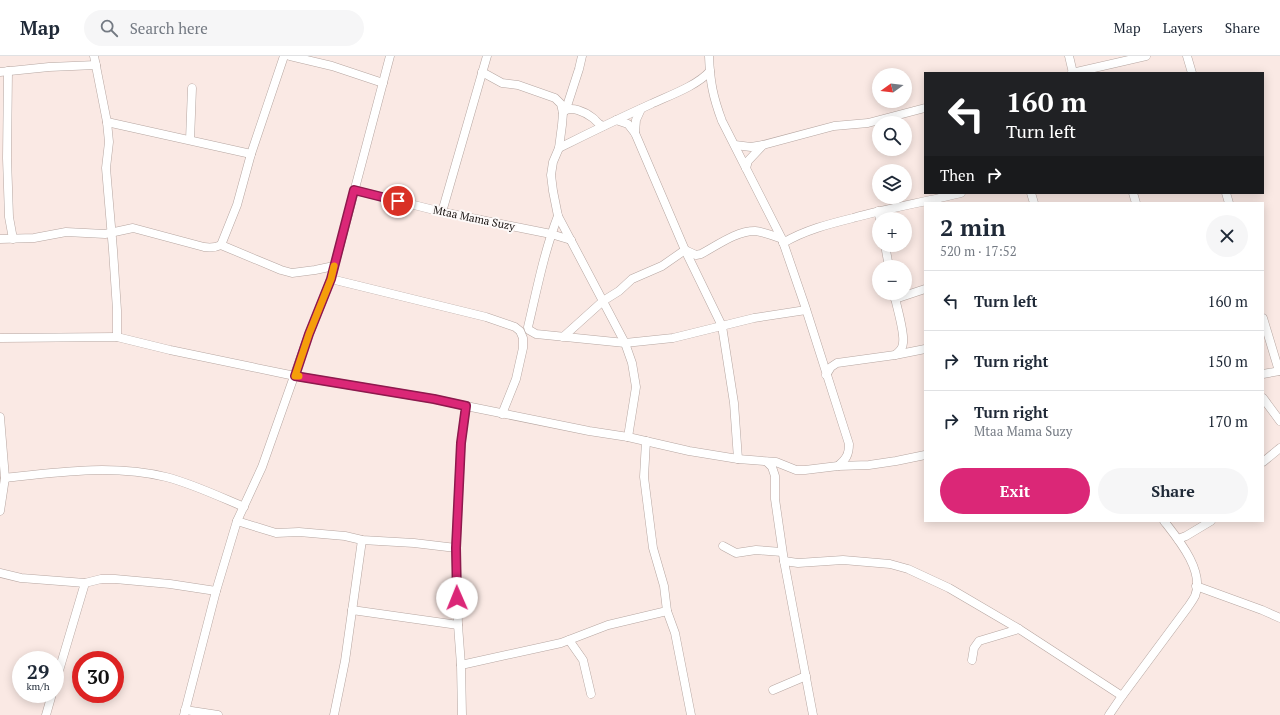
<!DOCTYPE html>
<meta charset="utf-8">
<style>
:root{--surface:#fff;--page:#f6f6f7;--text:#1f2937;--muted:#747a83;--line:#e0e1e3;--accent:#db2777}
body{margin:0;font-family:"PT Serif",serif;background:var(--page);color:var(--text);height:100vh;display:flex;flex-direction:column;font-size:15px;white-space:nowrap}
*{box-sizing:border-box;margin:0}
p{font-size:13px;color:var(--muted)}
.icon{flex:none;width:22px;height:22px;fill:none;stroke:currentColor;stroke-width:2;stroke-linecap:round;stroke-linejoin:round}
.map{position:relative;flex:1;overflow:hidden}
.panel{position:absolute;left:924px;top:146px;width:340px;height:320px;display:flex;flex-direction:column;background:var(--surface);border-radius:0px;box-shadow:0 2px 10px #0003}
.panel>*{flex:none}
.banner{position:absolute;left:924px;top:16px;width:340px;height:122px;border-radius:0px;box-shadow:0 2px 10px #0003;background:#202124;color:#fff;overflow:hidden}
.needle{width:26px;rotate:255deg}
.buttons{position:absolute;left:872px;top:12px;display:grid;gap:8px}
.buttons a{display:grid;place-items:center;width:40px;height:40px;border-radius:50%;background:var(--surface);box-shadow:0 2px 10px #0003;font-size:20px}
.speed{position:absolute;left:12px;top:595px;display:flex;gap:8px;font-size:20px;font-weight:700;text-align:center}
.speed>*{display:grid;place-content:center;width:52px;height:52px;border-radius:50%;background:var(--surface);box-shadow:0 2px 10px #0003;line-height:1}
.speed small{font-size:10px;font-weight:400}
.speed .limit{border:6px solid #d22;background:#fff;color:#111}
.pin{position:absolute;display:grid;place-items:center;width:34px;height:34px;color:#fff;margin:-17px;border:2px solid #fff;border-radius:50%;box-shadow:0 1px 4px #0007}
.me{position:absolute;width:44px;margin:-22px;rotate:359deg;stroke-linejoin:round;filter:drop-shadow(0 0 3px #0008)}
.turn{display:flex;align-items:center;gap:14px;height:84px;padding:0 16px;font-size:18px}
.turn .icon{width:52px;height:52px;stroke-width:2.5}
.turn b{display:block;font-size:28px;line-height:34px}
.then{display:flex;align-items:center;height:38px;padding:0 16px;background:#0003;gap:8px;font-size:15px}
.round{display:grid;place-items:center;flex:none;width:42px;height:42px;border-radius:21px;background:var(--page)}
.overview{display:flex;align-items:center;justify-content:space-between;height:68px;padding:0 16px}
h1{font-size:24px;font-weight:700;line-height:30px}
.action{display:flex;gap:8px;margin-top:auto;padding:8px 16px}
.action a{flex:1;height:46px;border-radius:24px;background:var(--accent);color:#fff;font-size:16px;font-weight:700;line-height:46px;text-align:center}
.action a+a{background:var(--page);color:var(--text)}
ul{padding:0;list-style:none}
li{display:flex;align-items:center;gap:12px;height:60px;padding:0 16px;border-top:1px solid var(--line)}
li div{flex:1}
li b{display:block;font-size:15px}
li em{font-style:normal}
header{display:flex;align-items:center;gap:24px;box-sizing:border-box;height:56px;padding:0 20px;background:var(--surface);border-bottom:1px solid var(--line)}
header strong{font-size:19px}
nav{display:flex;gap:22px;margin-inline-start:auto;font-size:14px}
.search{width:280px;height:36px;background:var(--page);display:flex;align-items:center;gap:10px;box-sizing:border-box;padding:0 14px;border-radius:22px;color:var(--muted);font-size:15px}
.map>svg:first-child{display:block}
.lines{fill:none;stroke-linecap:round;stroke-linejoin:round}
.minor-casing{stroke:#b6a6a1;stroke-width:9}
.minor{stroke:#fff;stroke-width:8}
.route-casing{stroke:#8e194d;stroke-width:10}
.route{stroke:#db2777;stroke-width:7}
.slow{stroke:#f59e0b;stroke-width:7}
.labels{text-anchor:middle;dominant-baseline:central;stroke-width:4;stroke-linejoin:round;paint-order:stroke}
.street-label{font-size:11px;fill:#171210;stroke:#fdf9f8}
</style>
<header>
<strong>Map</strong>
<div class="search"><svg class="icon" aria-label="search" viewBox="0 0 24 24"><circle cx="10" cy="10" r="6"/><path d="M15 15l6 6"/></svg>Search here</div>
<nav><a>Map</a><a>Layers</a><a>Share</a></nav>
</header>
<div class="map">
<svg width="1280" height="659" viewBox="0 0 1280 659">
<rect width="100%" height="100%" fill="#fae9e4"/>
<g class="lines">
<g class="minor-casing">
<g id="minor">
<polyline points="94,0 107,66 109,86 106,112 113,194 117,254 117,281"/>
<polyline points="290,0 332,10 383,27"/>
<path d="M709 0C710 26 713 41 722 65L782 183 805 250 849 388C849 399 846 403 838 410"/>
<polyline points="1069,0 1073,17"/>
<polyline points="1187,0 1192,17"/>
<polyline points="8,15 7,102 9,161 13,183"/>
<polyline points="0,16 49,11 96,9"/>
<polyline points="482,16 502,27 518,29 555,42 561,48 563,57 562,69 559,92 553,106 551,119 553,135 558,160 625,287 632,307 636,331 628,381"/>
<polyline points="1072,17 1146,0"/>
<polyline points="566,53 579,13 582,0"/>
<path d="M563 56C571 49 585 56 593 62 597 65 596 67 603 70"/>
<polyline points="616,64 628,68 635,77 685,194 722,270 734,347 738,403"/>
<polyline points="107,66 251,98"/>
<polyline points="635,77 636,64 641,53"/>
<polyline points="190,84 192,32"/>
<polyline points="735,89 751,91 763,89 834,70 868,67 925,52"/>
<path d="M559 92C589 77 620 62 651 48 668 40 697 30 710 15"/>
<polyline points="746,112 748,105 763,89"/>
<polyline points="354,134 442,156 551,178 571,184"/>
<polyline points="1031,137 1034,147"/>
<polyline points="1133,137 1136,147"/>
<polyline points="1226,137 1229,147"/>
<polyline points="878,155 880,163"/>
<polyline points="442,156 487,0"/>
<path d="M558 160C544 196 537 233 528 271L529 274 536 278 625 287 673 282 754 262 806 254"/>
<path d="M0 183 34 182 66 176 105 178 133 172 204 191C211 192 215 192 221 189L237 149 251 98 284 0"/>
<path d="M783 187C805 174 829 168 853 162 889 152 925 146 961 137"/>
<polyline points="221,189 281,214 292,217 315,214 334,210"/>
<polyline points="885,189 889,211"/>
<polyline points="331,223 486,261 515,271 520,275 523,282 523,292 516,323 502,358"/>
<path d="M894 237C896 249 905 276 903 287 903 292 899 296 895 299"/>
<polyline points="895,243 925,233"/>
<polyline points="1263,262 1279,315"/>
<path d="M563 281 603 245 619 235 632 223 662 210 685 194 696 199 701 198C718 189 736 175 755 175 765 176 774 180 782 183"/>
<polyline points="0,282 117,281 170,294 295,320 434,343 466,350 589,375 628,381 689,395 738,403 776,406 796,414 805,414 838,410 869,409 896,405 925,399"/>
<polyline points="1263,318 1280,315"/>
<polyline points="826,319 831,311 837,307 895,299 925,293"/>
<polyline points="1263,342 1280,365"/>
<polyline points="0,361 5,422 0,455"/>
<polyline points="646,385 644,421 653,492 664,530 667,555 675,577 691,659"/>
<polyline points="767,406 772,411 775,420 775,443 784,505 813,659"/>
<polyline points="1263,406 1280,392"/>
<path d="M5 422C58 416 113 408 166 421 193 428 218 440 244 451"/>
<polyline points="237,465 276,477 299,476 345,480 362,484 414,487 456,492"/>
<polyline points="1178,483 1186,480 1211,465"/>
<polyline points="723,490 736,497 756,494 782,496"/>
<polyline points="784,505 798,507 843,504 890,508 908,513 949,532 1019,573 1122,640"/>
<polyline points="0,517 21,522 85,527"/>
<polyline points="1196,530 1262,554 1280,562"/>
<polyline points="352,554 458,569"/>
<polyline points="569,584 583,604 591,638"/>
<polyline points="972,604 974,592 979,585 1019,573"/>
<polyline points="461,609 561,587 608,569 667,555"/>
<polyline points="55,628 85,527 101,523 115,523 170,528 216,535"/>
<polyline points="773,634 806,620"/>
<polyline points="185,654 218,659"/>
<polyline points="46,659 52,638"/>
<polyline points="184,659 216,535 237,465 262,411 309,278 331,223 390,0"/>
<polyline points="334,659 345,605 362,484"/>
<polyline points="462,659 461,609 458,569 456,492 461,387 466,350"/>
<path d="M1109 659 1122 640 1188 551C1190 548 1193 544 1195 540 1205 515 1178 483 1164 465"/>
</g>
</g>
<use href="#minor" class="minor"/>
</g>
<g class="lines">
<g class="route-casing">
<polyline id="route" points="398,145 354,134 331,223 309,278 295,320 434,343 466,350 461,387 456,492 457,542"/>
</g>
<use href="#route" class="route"/>
<polyline class="slow" points="299,320 295,320 309,278 331,223 334,210"/>
</g>
<g class="labels">
<g class="street-label">
<text transform="translate(474 162) rotate(12)">Mtaa Mama Suzy</text>
</g>
</g>
</svg>
<div class="buttons">
<a><svg class="needle" viewBox="-14 -14 28 28"><path d="M0-13l5 13h-10z" fill="#e53935"/><path d="M0 13l5-13h-10z" fill="#747a83"/></svg></a>
<a><svg class="icon" aria-label="search" viewBox="0 0 24 24"><circle cx="10" cy="10" r="6"/><path d="M15 15l6 6"/></svg></a>
<a><svg class="icon" aria-label="layers" viewBox="0 0 24 24"><path d="M12 4l9 5-9 5-9-5zM3 14l9 5 9-5"/></svg></a>
<a>+</a>
<a>−</a>
</div>
<div class="speed"><div>29<small>km/h</small></div><div class="limit">30</div></div>
<div class="pin" style="left:398px;top:145px;background:#d93025"><svg class="icon" aria-label="arrive" viewBox="0 0 24 24"><path d="M6 21V4h12l-3 4 3 4H6"/></svg></div>
<svg class="me" style="left:457px;top:542px" viewBox="-20 -20 40 40"><circle r="19" fill="#fff"/><path d="M0-13L10 11 0 6-10 11z" fill="#db2777"/></svg>
<div class="banner">
<div class="turn"><svg class="icon" aria-label="left" viewBox="0 0 24 24"><path d="M17 20v-9H6M10 6l-5 5 5 5"/></svg><div><b>160 m</b>Turn left</div></div>
<div class="then">Then<svg class="icon" aria-label="right" viewBox="0 0 24 24"><path d="M7 20v-9h11M14 6l5 5-5 5"/></svg></div>
</div>
<section class="panel">
<div class="overview"><div><h1>2 min</h1><p>520 m · 17:52</p></div><a class="round"><svg class="icon" aria-label="close" viewBox="0 0 24 24"><path d="M6 6l12 12M18 6L6 18"/></svg></a></div>
<ul>
<li><svg class="icon" aria-label="left" viewBox="0 0 24 24"><path d="M17 20v-9H6M10 6l-5 5 5 5"/></svg><div><b>Turn left</b></div><em>160 m</em></li>
<li><svg class="icon" aria-label="right" viewBox="0 0 24 24"><path d="M7 20v-9h11M14 6l5 5-5 5"/></svg><div><b>Turn right</b></div><em>150 m</em></li>
<li><svg class="icon" aria-label="right" viewBox="0 0 24 24"><path d="M7 20v-9h11M14 6l5 5-5 5"/></svg><div><b>Turn right</b><p>Mtaa Mama Suzy</p></div><em>170 m</em></li>
</ul>
<div class="action"><a>Exit</a><a>Share</a></div>
</section>
</div>
